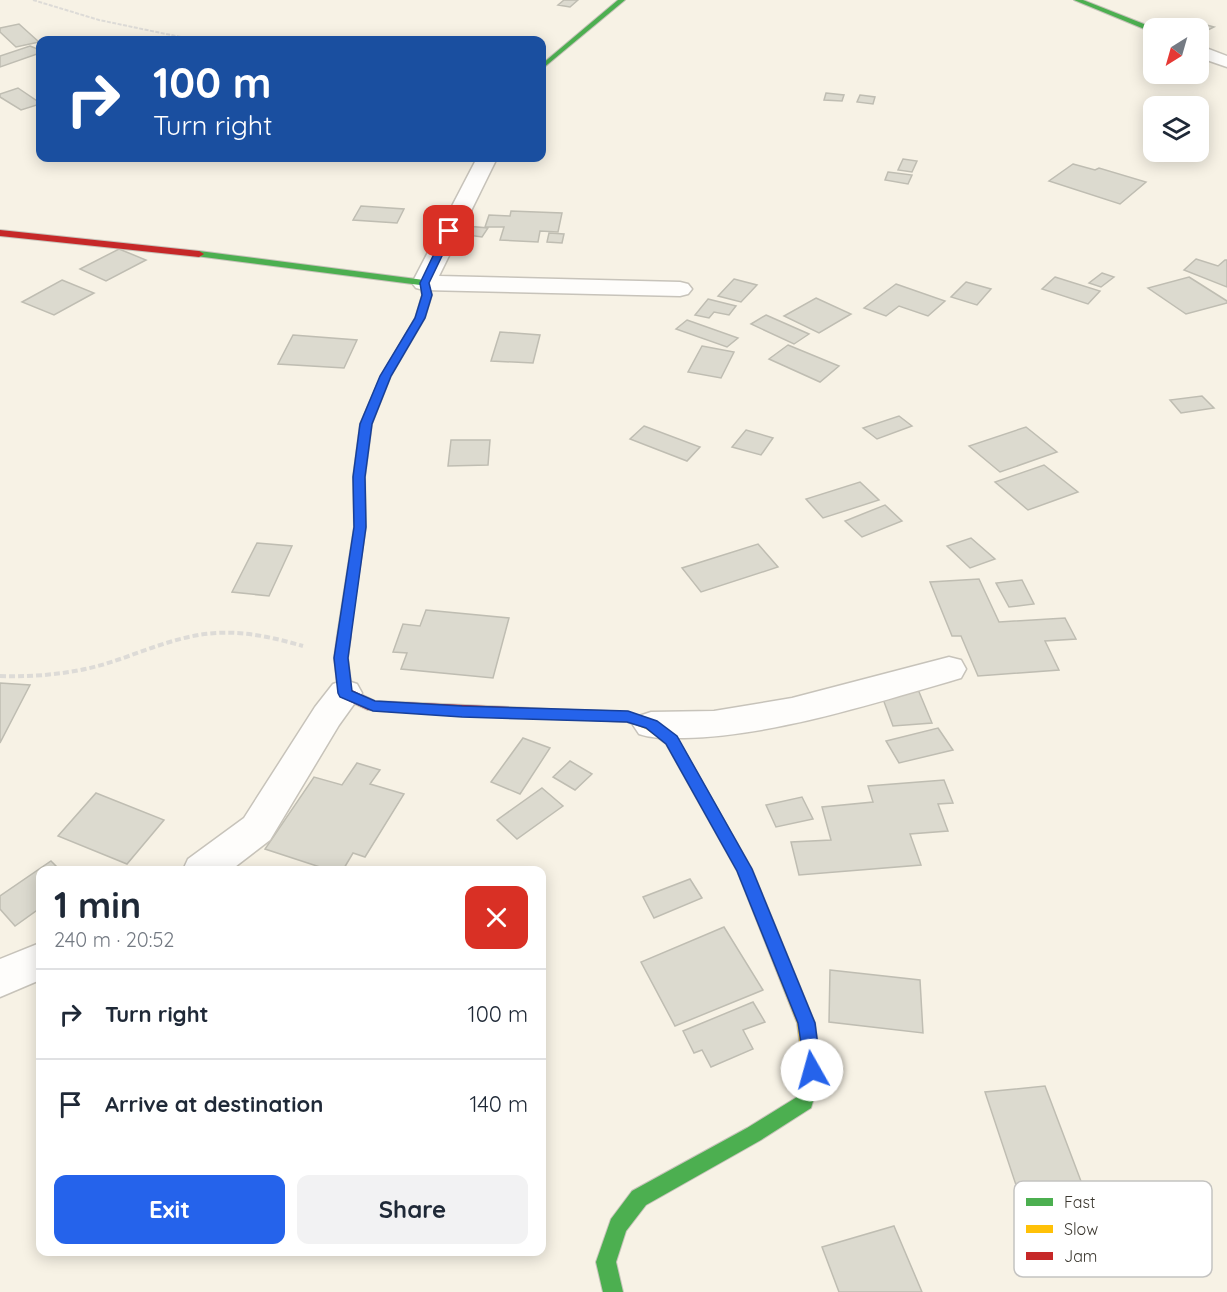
<!DOCTYPE html>
<meta charset="utf-8">
<style>
:root{--surface:#fff;--page:#f2f2f3;--text:#1f2937;--muted:#747a83;--line:#e0e1e3;--accent:#2563eb}
body{margin:0;font-family:Quicksand,sans-serif;background:var(--page);color:var(--text);height:100vh;display:flex;flex-direction:column;font-size:22px;white-space:nowrap}
*{box-sizing:border-box;margin:0}
p{font-size:20px;color:var(--muted)}
.icon{flex:none;width:33px;height:33px;fill:none;stroke:currentColor;stroke-width:2;stroke-linecap:round;stroke-linejoin:round}
.map{position:relative;flex:1;overflow:hidden}
.sheet{position:absolute;left:36px;top:866px;width:510px;height:390px;display:flex;flex-direction:column;background:var(--surface);border-radius:12px;box-shadow:0 3px 15px #0003}
.sheet>*{flex:none}
.banner{position:absolute;left:36px;top:36px;width:510px;height:126px;border-radius:12px;box-shadow:0 3px 15px #0003;background:#1a4fa0;color:#fff;overflow:hidden}
.needle{width:39px;rotate:217deg}
.tools{position:absolute;left:1143px;top:18px;display:grid;gap:12px}
.tools a{display:grid;place-items:center;width:66px;height:66px;border-radius:12px;background:var(--surface);box-shadow:0 3px 15px #0003;font-size:30px}
.pin{position:absolute;display:grid;place-items:center;width:51px;height:51px;color:#fff;margin:-26px;border-radius:12px;box-shadow:0 3px 9px #0006}
.me{position:absolute;width:66px;margin:-33px;rotate:353deg;stroke-linejoin:round;filter:drop-shadow(0 0 4px #0008)}
.turn{display:flex;align-items:center;gap:21px;height:126px;padding:0 18px;font-size:27px}
.turn .icon{width:78px;height:78px;stroke-width:2.5}
.turn b{display:block;font-size:42px;line-height:51px}
.round{display:grid;place-items:center;flex:none;width:63px;height:63px;border-radius:12px;background:var(--page)}
.head{display:flex;align-items:center;justify-content:space-between;height:102px;padding:0 18px}
h1{font-size:36px;font-weight:700;line-height:45px}
.button{display:flex;gap:12px;margin-top:auto;padding:12px 18px}
.button a{flex:1;height:69px;border-radius:12px;background:var(--accent);color:#fff;font-size:24px;font-weight:700;line-height:69px;text-align:center}
.button a+a{background:var(--page);color:var(--text)}
ul{padding:0;list-style:none}
li{display:flex;align-items:center;gap:18px;height:90px;padding:0 18px;border-top:2px solid var(--line)}
li div{flex:1}
li b{display:block;font-size:22px}
li em{font-style:normal}
.map>svg:first-child{display:block}
.building{fill:#dcdacf;stroke:#bfbdb2;stroke-width:1.5}
.lines{fill:none;stroke-linecap:round;stroke-linejoin:round}
.street-casing{stroke:#c7c3ba;stroke-width:3}
.fast-casing{stroke:#c7c3ba;stroke-width:2}
.slow-casing{stroke:#c7c3ba;stroke-width:2}
.jam-casing{stroke:#c7c3ba;stroke-width:2}
.path-far1{stroke:#dddbd7;stroke-width:2;stroke-dasharray:4 1.5;stroke-linecap:butt}
.path{stroke:#dddbd7;stroke-width:4;stroke-dasharray:6 3;stroke-linecap:butt}
.street{fill:#fefdfb;fill-rule:evenodd}
.fast{fill:#4caf50;fill-rule:evenodd}
.slow{fill:#ffc107;fill-rule:evenodd}
.jam{fill:#c62828;fill-rule:evenodd}
.route{fill:#2563eb;stroke:#184099;stroke-width:1.5}
.key{fill:#fff;stroke:#c4c3c1;stroke-width:1.5}
.key-label{font-size:16px;fill:#3c3830}
</style>
<div class="map">
<svg width="1227" height="1292" viewBox="0 0 1227 1292">
<rect width="100%" height="100%" fill="#f7f2e5"/>
<g class="building">
<polygon points="564,0 578,0 570,7 558,5"/>
<polygon points="1188,20 1214,27 1200,34 1198,28 1175,27"/>
<polygon points="19,24 39,42 16,47 0,32 0,28"/>
<polygon points="30,46 40,50 40,53 0,67 0,56"/>
<polygon points="18,88 40,103 40,104 21,110 0,97 0,94"/>
<polygon points="826,93 844,95 842,101 824,100"/>
<polygon points="860,95 875,97 873,104 857,102"/>
<polygon points="903,159 917,161 912,172 898,170"/>
<polygon points="1073,164 1095,170 1099,168 1146,182 1120,204 1049,181"/>
<polygon points="888,172 912,175 908,184 885,180"/>
<polygon points="361,206 404,209 397,223 353,220"/>
<polygon points="511,211 562,213 558,232 540,231 538,242 500,240 504,227 485,227 489,215 510,216"/>
<polygon points="466,226 488,228 482,237 460,234"/>
<polygon points="549,233 564,234 562,243 547,242"/>
<polygon points="119,249 146,260 106,281 80,269"/>
<polygon points="1196,259 1218,266 1225,260 1227,260 1227,287 1184,270"/>
<polygon points="1102,273 1114,277 1101,287 1089,283"/>
<polygon points="1055,277 1100,291 1088,304 1042,289"/>
<polygon points="1189,277 1227,301 1227,303 1186,314 1148,288"/>
<polygon points="734,279 757,285 741,302 718,296"/>
<polygon points="62,280 94,293 54,315 22,302"/>
<polygon points="966,282 991,289 977,305 951,297"/>
<polygon points="896,284 945,301 928,316 899,306 886,316 864,308"/>
<polygon points="816,298 851,314 819,333 784,316"/>
<polygon points="708,299 736,306 729,315 714,312 709,318 695,315"/>
<polygon points="766,315 809,334 794,344 751,324"/>
<polygon points="687,320 738,338 727,347 676,329"/>
<polygon points="500,332 540,335 533,363 491,361"/>
<polygon points="293,335 357,340 344,368 278,364"/>
<polygon points="788,345 839,366 820,382 769,359"/>
<polygon points="702,346 734,352 721,378 688,372"/>
<polygon points="1202,396 1214,408 1181,413 1170,400"/>
<polygon points="899,416 912,426 877,439 863,428"/>
<polygon points="644,426 700,447 687,461 630,439"/>
<polygon points="1026,427 1057,452 1000,472 969,446"/>
<polygon points="746,430 773,438 761,455 732,447"/>
<polygon points="451,440 490,440 488,465 448,466"/>
<polygon points="1044,465 1078,492 1028,510 995,482"/>
<polygon points="860,482 879,500 823,518 806,499"/>
<polygon points="885,505 902,521 862,537 845,521"/>
<polygon points="971,538 995,559 970,568 947,546"/>
<polygon points="257,543 292,546 269,596 232,592"/>
<polygon points="758,544 778,567 701,592 682,568"/>
<polygon points="979,579 999,622 1065,618 1076,639 1045,641 1059,670 978,676 961,636 952,636 930,582"/>
<polygon points="1022,580 1034,604 1009,607 996,583"/>
<polygon points="426,610 509,618 493,678 401,669 407,653 393,652 403,624 420,626"/>
<polygon points="0,683 30,685 0,743"/>
<polygon points="917,687 932,723 893,726 880,691"/>
<polygon points="938,728 953,750 899,763 886,741"/>
<polygon points="523,738 550,748 520,794 491,782"/>
<polygon points="570,761 592,774 575,790 553,777"/>
<polygon points="357,763 380,770 370,784 404,794 365,857 353,853 343,870 329,870 265,849 314,777 342,785"/>
<polygon points="944,780 953,803 938,804 948,831 910,834 921,865 799,875 791,842 831,840 822,807 873,802 868,786"/>
<polygon points="542,788 563,806 517,839 497,820"/>
<polygon points="96,793 164,820 127,864 58,836"/>
<polygon points="802,797 813,819 776,827 766,805"/>
<polygon points="51,861 60,870 40,870 40,908 15,926 0,909 0,896"/>
<polygon points="690,879 702,898 654,918 643,897"/>
<polygon points="724,927 763,990 675,1026 641,962"/>
<polygon points="830,970 920,980 923,1033 829,1022"/>
<polygon points="753,1002 765,1022 743,1030 753,1049 711,1067 702,1050 694,1053 683,1031"/>
<polygon points="1045,1086 1090,1205 1025,1212 985,1092"/>
<polygon points="894,1226 922,1292 839,1292 822,1247"/>
</g>
<g class="lines">
<g class="street-casing">
<g id="street">
<polygon points="1198,45 1227,56 1227,67 1198,57"/>
<polygon points="477,158 497,158 439,276 680,282 688,284 692,289 688,294 680,296 424,290 416,288 412,283"/>
<path d="M949 657 961 660 966 669 961 678C875 703 773 736 684 738 668 738 654 739 639 734L633 725 639 716 651 712 714 711 792 698Z"/>
<polygon points="345,680 357,684 362,693 339,725 270,840 231,870 183,870 188,859 244,818 315,707 333,684"/>
<polygon points="40,943 40,980 0,997 0,959"/>
</g>
</g>
<g class="fast-casing">
<g id="fast">
<polygon points="618,0 625,0 542,69 542,64"/>
<polygon points="1074,0 1083,0 1154,28 1154,33"/>
<polygon points="199,251 424,280 429,283 432,295 425,318 391,376 372,424 365,477 366,527 349,639 339,639 337,636 354,527 353,477 360,424 381,376 415,318 422,295 420,285 196,256 196,252"/>
<polygon points="808,1079 814,1082 817,1088 811,1108 761,1140 646,1205 626,1231 616,1262 623,1292 603,1292 596,1262 611,1219 632,1191 747,1128 797,1097 802,1082"/>
</g>
</g>
<g class="slow-casing">
<path id="slow" d="M574 710C619 711 638 708 676 736L752 869 815 1023 821 1070 814 1094 808 1097 802 1094 799 1088 803 1070 797 1023 737 871 666 744 646 729 627 722 569 719 567 715 569 711Z"/>
</g>
<g class="jam-casing">
<g id="jam">
<polygon points="0,230 199,251 204,254 199,257 0,236"/>
<polygon points="344,631 351,636 348,658 352,690 375,701 574,710 579,711 581,715 579,719 574,720 368,710 340,697 338,693 334,658 337,636"/>
</g>
</g>
<polyline class="path-far1" points="33,0 99,20 195,40"/>
<path class="path" d="M0 676C36 677 71 674 105 664 141 653 178 635 216 633 246 631 275 638 303 646"/>
<use href="#street" class="street"/>
<use href="#fast" class="fast"/>
<use href="#slow" class="slow"/>
<use href="#jam" class="jam"/>
</g>
<polygon class="route" points="446,229 454,231 429,283 432,295 425,318 391,376 372,424 365,477 366,527 348,658 352,691 375,701 462,706 628,711 657,721 677,736 752,869 815,1023 821,1070 819,1076 812,1079 806,1076 798,1023 737,871 666,744 646,728 627,722 462,717 373,711 340,697 338,693 334,658 354,527 353,477 360,424 380,376 415,318 422,295 420,283"/>
<rect x="1014" y="1181" width="198" height="96" rx="9" class="key"/>
<rect x="1026" y="1198" width="27" height="8" fill="#4caf50"/>
<rect x="1026" y="1225" width="27" height="8" fill="#ffc107"/>
<rect x="1026" y="1252" width="27" height="8" fill="#c62828"/>
<g class="key-label">
<text x="1064" y="1208">Fast</text>
<text x="1064" y="1235">Slow</text>
<text x="1064" y="1262">Jam</text>
</g>
</svg>
<div class="tools">
<a><svg class="needle" viewBox="-14 -14 28 28"><path d="M0-13l5 13h-10z" fill="#e53935"/><path d="M0 13l5-13h-10z" fill="#747a83"/></svg></a>
<a><svg class="icon" aria-label="layers" viewBox="0 0 24 24"><path d="M12 4l9 5-9 5-9-5zM3 14l9 5 9-5"/></svg></a>
</div>
<div class="pin" style="left:449px;top:231px;background:#d93025"><svg class="icon" aria-label="arrive" viewBox="0 0 24 24"><path d="M6 21V4h12l-3 4 3 4H6"/></svg></div>
<svg class="me" style="left:812px;top:1070px" viewBox="-20 -20 40 40"><circle r="19" fill="#fff"/><path d="M0-13L10 11 0 6-10 11z" fill="#2563eb"/></svg>
<div class="banner">
<div class="turn"><svg class="icon" aria-label="right" viewBox="0 0 24 24"><path d="M7 20v-9h11M14 6l5 5-5 5"/></svg><div><b>100 m</b>Turn right</div></div>
</div>
<section class="sheet">
<div class="head"><div><h1>1 min</h1><p>240 m · 20:52</p></div><a class="round" style="background:#d93025;color:#fff"><svg class="icon" aria-label="close" viewBox="0 0 24 24"><path d="M6 6l12 12M18 6L6 18"/></svg></a></div>
<ul>
<li><svg class="icon" aria-label="right" viewBox="0 0 24 24"><path d="M7 20v-9h11M14 6l5 5-5 5"/></svg><div><b>Turn right</b></div><em>100 m</em></li>
<li><svg class="icon" aria-label="arrive" viewBox="0 0 24 24"><path d="M6 21V4h12l-3 4 3 4H6"/></svg><div><b>Arrive at destination</b></div><em>140 m</em></li>
</ul>
<div class="button"><a>Exit</a><a>Share</a></div>
</section>
</div>
